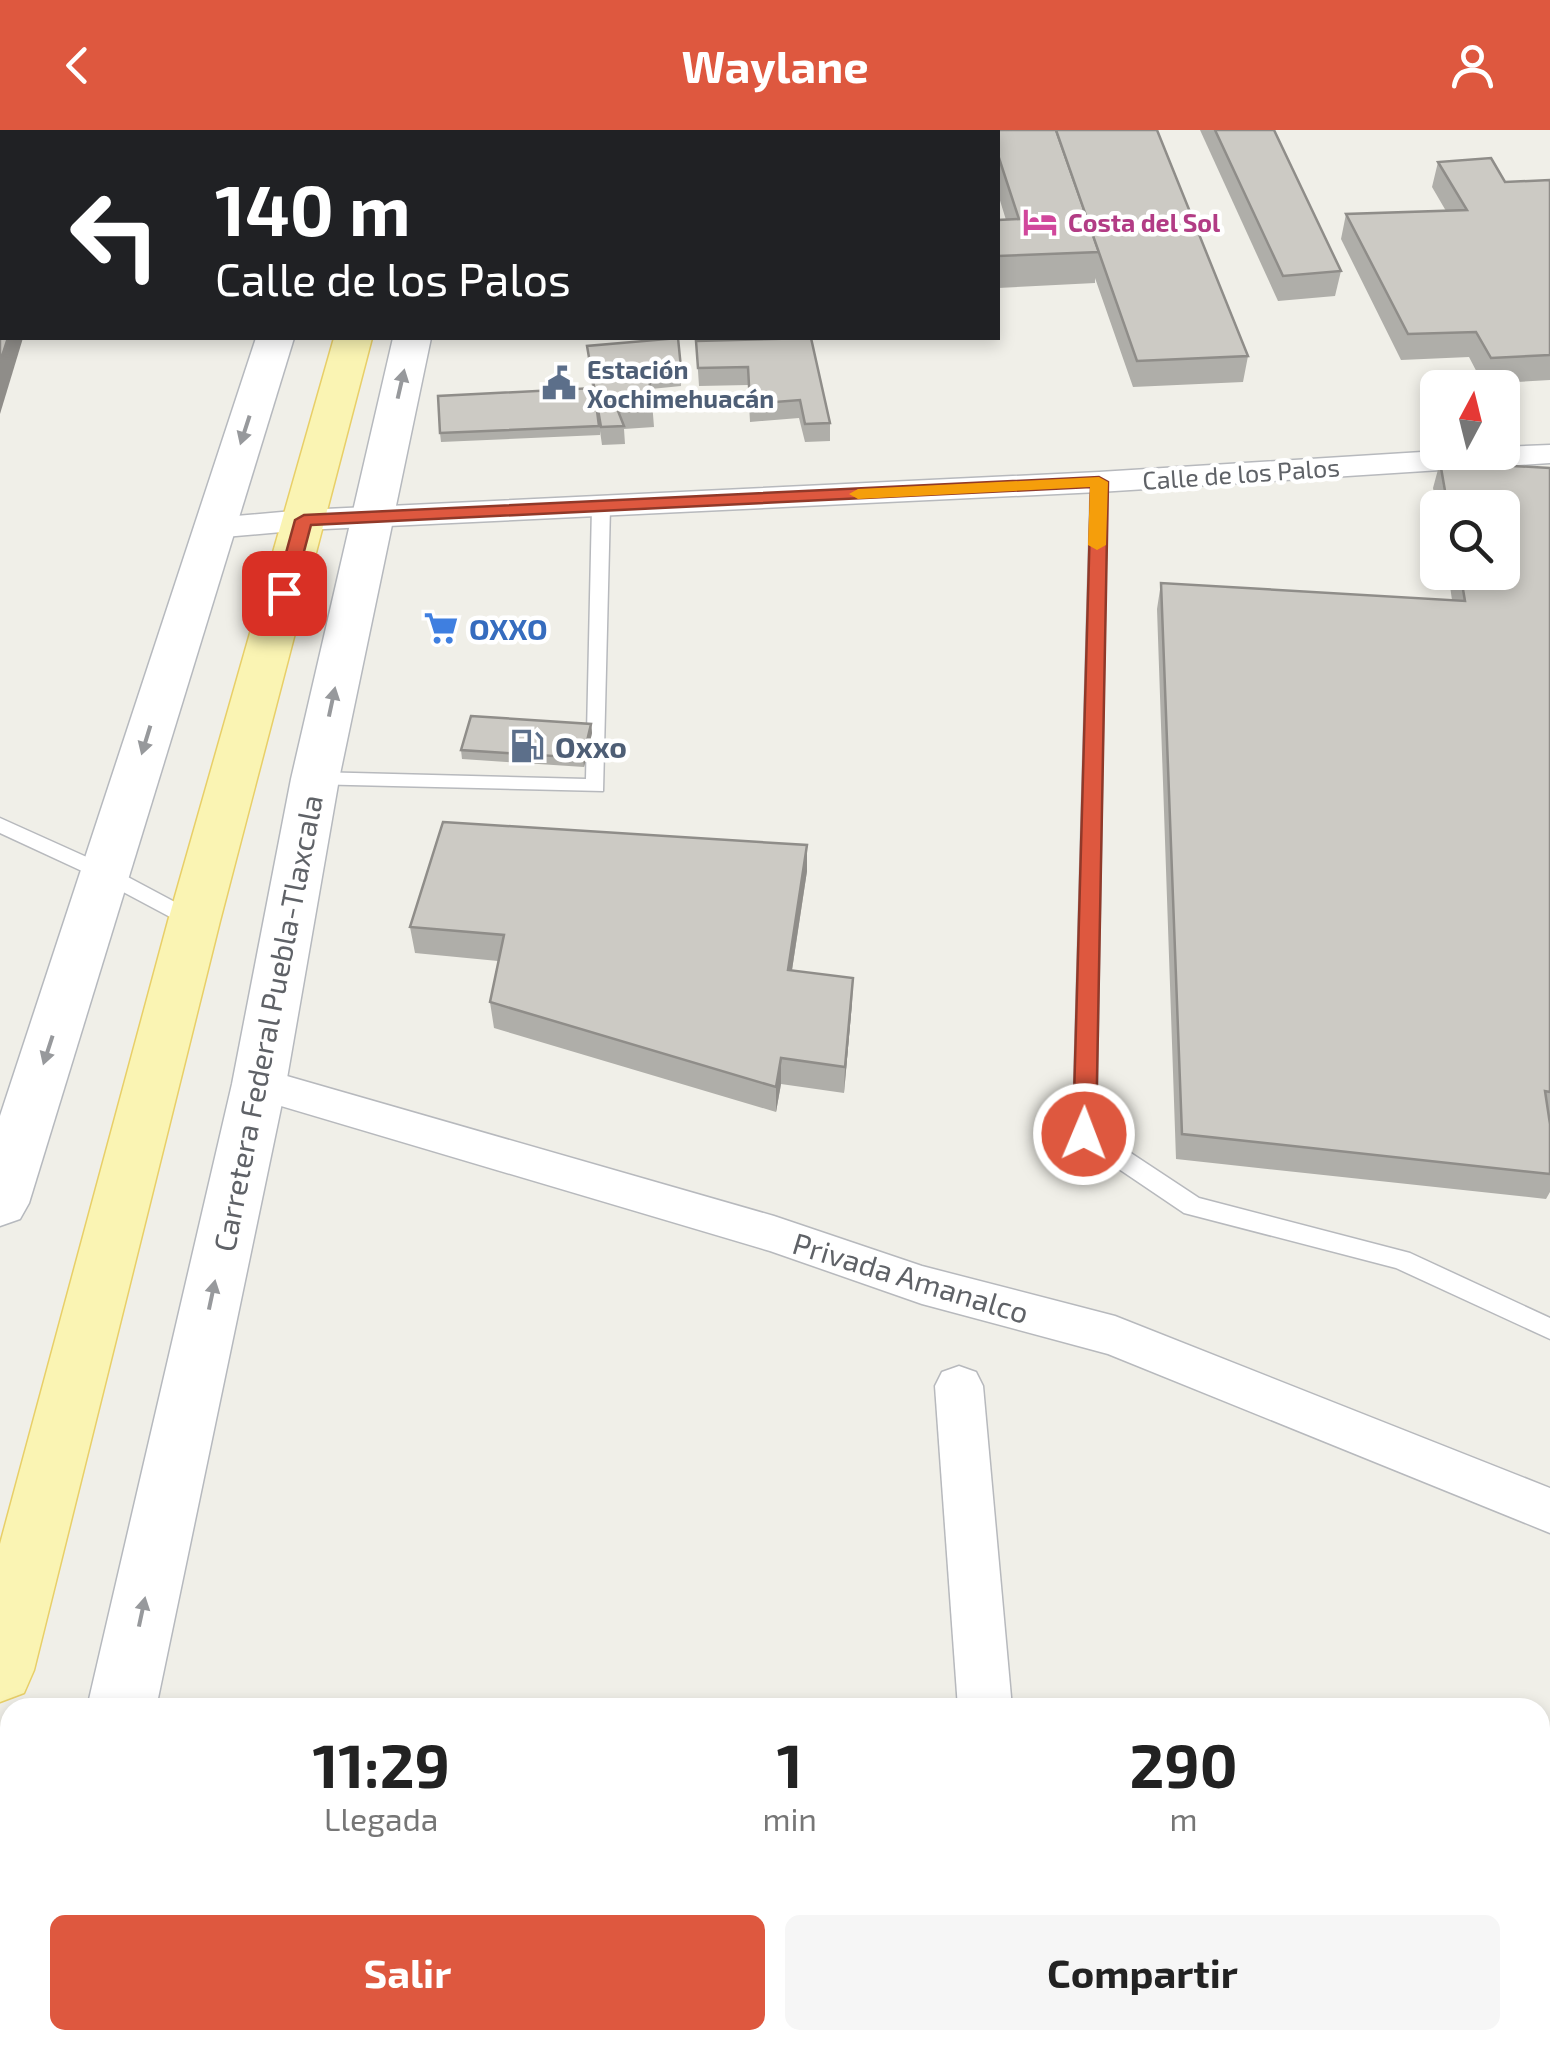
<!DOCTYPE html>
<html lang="es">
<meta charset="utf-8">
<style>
:root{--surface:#fff;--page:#f6f6f6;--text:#222;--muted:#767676;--accent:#de583f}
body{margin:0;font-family:"Exo 2",sans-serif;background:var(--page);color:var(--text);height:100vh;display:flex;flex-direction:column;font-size:38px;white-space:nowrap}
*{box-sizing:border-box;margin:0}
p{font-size:32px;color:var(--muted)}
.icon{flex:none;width:55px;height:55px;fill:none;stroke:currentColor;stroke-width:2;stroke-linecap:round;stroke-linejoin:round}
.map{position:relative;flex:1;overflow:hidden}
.panel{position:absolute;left:0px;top:1568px;width:1550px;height:352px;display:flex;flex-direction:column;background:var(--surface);border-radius:30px 30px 0 0;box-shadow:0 5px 15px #0003}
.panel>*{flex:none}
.hud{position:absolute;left:0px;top:0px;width:1000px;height:210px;box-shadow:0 5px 15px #0003;background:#202124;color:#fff;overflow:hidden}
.needle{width:65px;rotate:7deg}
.tools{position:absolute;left:1420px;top:240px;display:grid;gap:20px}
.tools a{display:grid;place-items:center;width:100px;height:100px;border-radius:15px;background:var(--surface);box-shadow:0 5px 15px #0003;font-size:50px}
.pin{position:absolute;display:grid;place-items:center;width:85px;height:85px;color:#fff;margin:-42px;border-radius:20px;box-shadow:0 5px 15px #0006}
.me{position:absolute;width:110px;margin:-55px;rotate:1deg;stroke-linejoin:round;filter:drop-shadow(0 0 8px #0008)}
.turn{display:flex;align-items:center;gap:35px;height:210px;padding:0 50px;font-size:45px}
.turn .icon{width:130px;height:130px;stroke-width:2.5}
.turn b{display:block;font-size:70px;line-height:85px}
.eta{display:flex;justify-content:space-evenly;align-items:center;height:170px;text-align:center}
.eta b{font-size:60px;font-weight:700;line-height:70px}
.button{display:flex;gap:20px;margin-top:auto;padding:20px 50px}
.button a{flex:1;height:115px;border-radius:15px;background:var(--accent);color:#fff;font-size:40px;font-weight:700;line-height:115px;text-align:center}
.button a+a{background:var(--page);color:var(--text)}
header{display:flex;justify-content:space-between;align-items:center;height:130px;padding:0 50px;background:var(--accent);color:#fff;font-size:45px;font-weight:700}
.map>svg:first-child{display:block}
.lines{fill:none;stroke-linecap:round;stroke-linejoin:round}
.lane-casing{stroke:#b7b9bd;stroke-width:3}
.street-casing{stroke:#b7b9bd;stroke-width:3}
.secondary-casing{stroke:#b6b9be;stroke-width:3}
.primary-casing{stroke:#e8cf68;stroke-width:3}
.lane{fill:#fff;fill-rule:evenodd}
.street{fill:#fff;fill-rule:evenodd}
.secondary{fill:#fff;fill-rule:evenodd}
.primary{fill:#faf4b3;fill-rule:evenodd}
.wall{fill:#afaea9}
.shaded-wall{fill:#8f8d89}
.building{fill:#cccac4;stroke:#8f8d89;stroke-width:2.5}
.oneway{fill:#97999c}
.route{fill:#de583f;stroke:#903929;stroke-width:2.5}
.slow{fill:#f59e0b}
.labels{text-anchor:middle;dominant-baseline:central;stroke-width:9;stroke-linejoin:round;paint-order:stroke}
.far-hotel-label{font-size:25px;font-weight:bold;fill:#b23c85;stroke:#fff;text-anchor:start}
.far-service-label{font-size:25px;font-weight:bold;fill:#4e5e75;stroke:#fff;text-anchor:start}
.far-street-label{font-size:25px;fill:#5f6267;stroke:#fff}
.shop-label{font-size:30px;font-weight:bold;fill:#366cbe;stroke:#fff;text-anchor:start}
.service-label{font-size:30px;font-weight:bold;fill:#4e5e75;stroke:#fff;text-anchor:start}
.street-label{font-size:30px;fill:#5f6267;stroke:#fff}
</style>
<header><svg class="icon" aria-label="back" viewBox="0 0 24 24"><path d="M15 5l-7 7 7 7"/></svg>Waylane<svg class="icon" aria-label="person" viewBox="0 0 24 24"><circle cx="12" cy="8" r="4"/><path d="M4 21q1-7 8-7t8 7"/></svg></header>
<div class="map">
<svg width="1550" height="1918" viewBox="0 0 1550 1918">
<rect width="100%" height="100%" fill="#f0efe8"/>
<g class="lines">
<g class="lane-casing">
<g id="lane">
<polygon points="1099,347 1107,352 1096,1000 1199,1068 1410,1123 1550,1188 1550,1209 1396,1138 1184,1083 1076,1010 1073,1004 1091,352"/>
<polygon points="601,372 610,377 603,661 308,654 305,649 315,642 586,649 592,377"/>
<polygon points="0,688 111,738 201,786 204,791 194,798 187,796 97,748 0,703"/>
<polygon points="411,1910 443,1910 442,1918 410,1918"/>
</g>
</g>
<g class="street-casing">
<g id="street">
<polygon points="1550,315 1550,333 1099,362 304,400 213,408 201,405 197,398 201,391 213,388 304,380 1099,342 1438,321 1502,322 1502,317"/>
<polygon points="259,938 774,1086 922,1136 1115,1186 1550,1358 1550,1403 1108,1224 922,1174 770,1121 244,965 238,954 244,943"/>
<polygon points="959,1236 976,1242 983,1256 1012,1578 958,1578 935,1256 942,1242"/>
<polygon points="984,1910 1042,1910 1043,1918 983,1918"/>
</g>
</g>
<g class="secondary-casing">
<g id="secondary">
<polygon points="256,208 294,208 29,1073 20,1089 0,1096 0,986"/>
<polygon points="393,208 431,208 339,649 286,954 156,1578 87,1578 232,954 291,649"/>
<polygon points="14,1910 90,1910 89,1918 13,1918"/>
</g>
</g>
<g class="primary-casing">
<polygon id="primary" points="334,208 372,208 220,791 34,1540 24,1563 0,1572 0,1414 168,791"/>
</g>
<use href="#lane" class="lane"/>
<use href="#street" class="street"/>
<use href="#secondary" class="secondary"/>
<use href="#primary" class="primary"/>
</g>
<g class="wall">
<polygon points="977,0 1157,0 1248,226 1243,252 1133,257 1095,148 1095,153 998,158 998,90 1006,90 998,64 998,2 978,2"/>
<polygon points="1200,0 1274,0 1341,141 1335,166 1278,171"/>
<polygon points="1438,32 1505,52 1550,50 1550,250 1483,254 1469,227 1401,230 1341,109 1346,84 1446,81 1432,57"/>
<polygon points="740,209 830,293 830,311 805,312 799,288 750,292 748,255 699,256 696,211"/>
<polygon points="587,216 681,238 681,256 651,259 654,297 624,299 625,314 602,315 600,301 600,305 441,312 440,303 592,258"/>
<polygon points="1440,332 1550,338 1550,1062 1546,1069 1176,1029 1157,479 1161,453 1452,470 1448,442 1502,442 1502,378 1438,378 1438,384 1433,358"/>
<polygon points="591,594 592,603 584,637 462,629 461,620"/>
<polygon points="807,715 807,741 792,840 852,873 844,963 781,954 776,982 494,898 490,872 498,831 415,823 410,797"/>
</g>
<g class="shaded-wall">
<polygon points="72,0 86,0 85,2 71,2"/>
<polygon points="587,0 679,0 671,2 580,2"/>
<polygon points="8,208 23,208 0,284 0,232"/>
<polygon points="591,594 592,603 584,637 583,628"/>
<polygon points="807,715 807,741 788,866 788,840"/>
<polygon points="853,848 852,873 844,963 845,937"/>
<polygon points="781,928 781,954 776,982 776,957"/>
</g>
<g class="building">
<polygon points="0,0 72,0 71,2 2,2 2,56 0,56"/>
<polygon points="468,0 587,0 580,2 467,2"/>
<polygon points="989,0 1056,0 1099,122 998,126 998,90 1019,89 998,25 998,2 990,2"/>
<polygon points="1056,0 1157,0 1248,226 1137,231"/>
<polygon points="1215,0 1274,0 1341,141 1283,146"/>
<polygon points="1491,28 1505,52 1550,50 1550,225 1491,228 1476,202 1408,204 1346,84 1467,80 1438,32"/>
<polygon points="0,59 2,59 2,208 8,208 0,232"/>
<polygon points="678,208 681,238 648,241 653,279 618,281 624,296 601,297 587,216"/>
<polygon points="702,208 740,208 740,209 703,211"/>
<polygon points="811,208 830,293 805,294 800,270 750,274 748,237 698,238 696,211"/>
<polygon points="594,258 599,296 440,303 438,266"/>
<polygon points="1440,332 1550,338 1550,962 1545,961 1550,994 1550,1044 1182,1004 1161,453 1465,471 1460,442 1502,442 1502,378 1448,378"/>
<polygon points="471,586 591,594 583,628 461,620"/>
<polygon points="443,692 807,715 788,840 853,848 845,937 781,928 776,957 490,872 504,805 410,797"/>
<polygon points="114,1910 308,1910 307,1918 112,1918"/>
</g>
<defs><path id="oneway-solid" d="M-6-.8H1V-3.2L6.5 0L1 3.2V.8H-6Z" transform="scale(2.5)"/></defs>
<g class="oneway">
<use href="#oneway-solid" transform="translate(401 254) rotate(-77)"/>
<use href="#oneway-solid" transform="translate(245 300) rotate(108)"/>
<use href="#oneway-solid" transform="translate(332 572) rotate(-78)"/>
<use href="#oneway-solid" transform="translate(146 610) rotate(107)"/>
<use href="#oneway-solid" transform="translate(48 920) rotate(108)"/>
<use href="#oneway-solid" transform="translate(212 1165) rotate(-78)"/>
<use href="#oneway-solid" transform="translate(142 1482) rotate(-78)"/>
</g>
<polygon class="route" points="1099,347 1108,352 1096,1004 1084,1013 1073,1004 1091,357 311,395 293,463 284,469 275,463 295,390 304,385"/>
<polygon class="slow" points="1099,347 1108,352 1106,415 1097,420 1088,415 1090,357 858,369 849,364 858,359"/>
<defs>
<g id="hotel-bare" transform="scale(2.7)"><path d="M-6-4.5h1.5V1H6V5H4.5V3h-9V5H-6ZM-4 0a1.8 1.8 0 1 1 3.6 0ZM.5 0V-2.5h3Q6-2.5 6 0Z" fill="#d1479c" stroke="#fff" stroke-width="2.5" paint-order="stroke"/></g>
<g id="civic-bare" transform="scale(2.7)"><path d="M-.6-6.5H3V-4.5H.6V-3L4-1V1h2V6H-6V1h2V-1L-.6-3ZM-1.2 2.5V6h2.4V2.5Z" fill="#5c6f8a" stroke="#fff" stroke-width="2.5" paint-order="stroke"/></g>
<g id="supermarket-bare" transform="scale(2.7)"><path d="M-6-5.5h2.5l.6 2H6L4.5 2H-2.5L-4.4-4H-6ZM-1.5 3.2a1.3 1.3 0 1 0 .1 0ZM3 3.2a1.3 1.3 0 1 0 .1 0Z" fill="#3f7fe0" stroke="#fff" stroke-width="2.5" paint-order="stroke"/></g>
<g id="fuel-bare" transform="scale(2.7)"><path d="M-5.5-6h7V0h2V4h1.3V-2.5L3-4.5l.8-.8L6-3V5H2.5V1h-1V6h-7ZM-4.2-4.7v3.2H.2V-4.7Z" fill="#5c6f8a" stroke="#fff" stroke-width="2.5" paint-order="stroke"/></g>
</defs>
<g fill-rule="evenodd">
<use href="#hotel-bare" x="1040" y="92"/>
<use href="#civic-bare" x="559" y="253"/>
<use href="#supermarket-bare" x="441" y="498"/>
<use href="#fuel-bare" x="527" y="616"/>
</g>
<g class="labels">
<g class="far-hotel-label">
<text x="1068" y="92">Costa del Sol</text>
</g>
<g class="far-service-label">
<text x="587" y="239">Estación<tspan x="587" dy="29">Xochimehuacán</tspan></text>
</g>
<g class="far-street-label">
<text transform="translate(1241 343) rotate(-4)">Calle de los Palos</text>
</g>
<g class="shop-label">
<text x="469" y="498">OXXO</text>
</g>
<g class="service-label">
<text x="555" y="616">Oxxo</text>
</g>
<g class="street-label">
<text transform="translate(267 893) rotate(-79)">Carretera Federal Puebla-Tlaxcala</text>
<text transform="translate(911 1147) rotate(17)">Privada Amanalco</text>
</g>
</g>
</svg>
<div class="tools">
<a><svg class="needle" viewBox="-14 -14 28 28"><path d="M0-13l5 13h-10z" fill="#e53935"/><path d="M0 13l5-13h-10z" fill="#767676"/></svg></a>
<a><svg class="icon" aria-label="search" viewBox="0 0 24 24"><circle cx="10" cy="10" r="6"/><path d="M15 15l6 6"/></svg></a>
</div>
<div class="pin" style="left:284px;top:463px;background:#d93025"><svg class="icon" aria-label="arrive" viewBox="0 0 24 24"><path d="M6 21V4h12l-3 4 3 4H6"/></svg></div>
<svg class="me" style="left:1084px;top:1004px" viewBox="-20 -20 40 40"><circle r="17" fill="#de583f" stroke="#fff" stroke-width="3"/><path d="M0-11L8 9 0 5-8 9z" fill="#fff"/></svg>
<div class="hud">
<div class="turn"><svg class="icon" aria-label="left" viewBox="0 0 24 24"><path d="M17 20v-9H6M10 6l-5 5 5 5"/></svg><div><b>140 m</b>Calle de los Palos</div></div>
</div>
<section class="panel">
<div class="eta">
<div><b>11:29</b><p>Llegada</p></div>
<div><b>1</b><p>min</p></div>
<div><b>290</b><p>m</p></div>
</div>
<div class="button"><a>Salir</a><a>Compartir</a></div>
</section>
</div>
